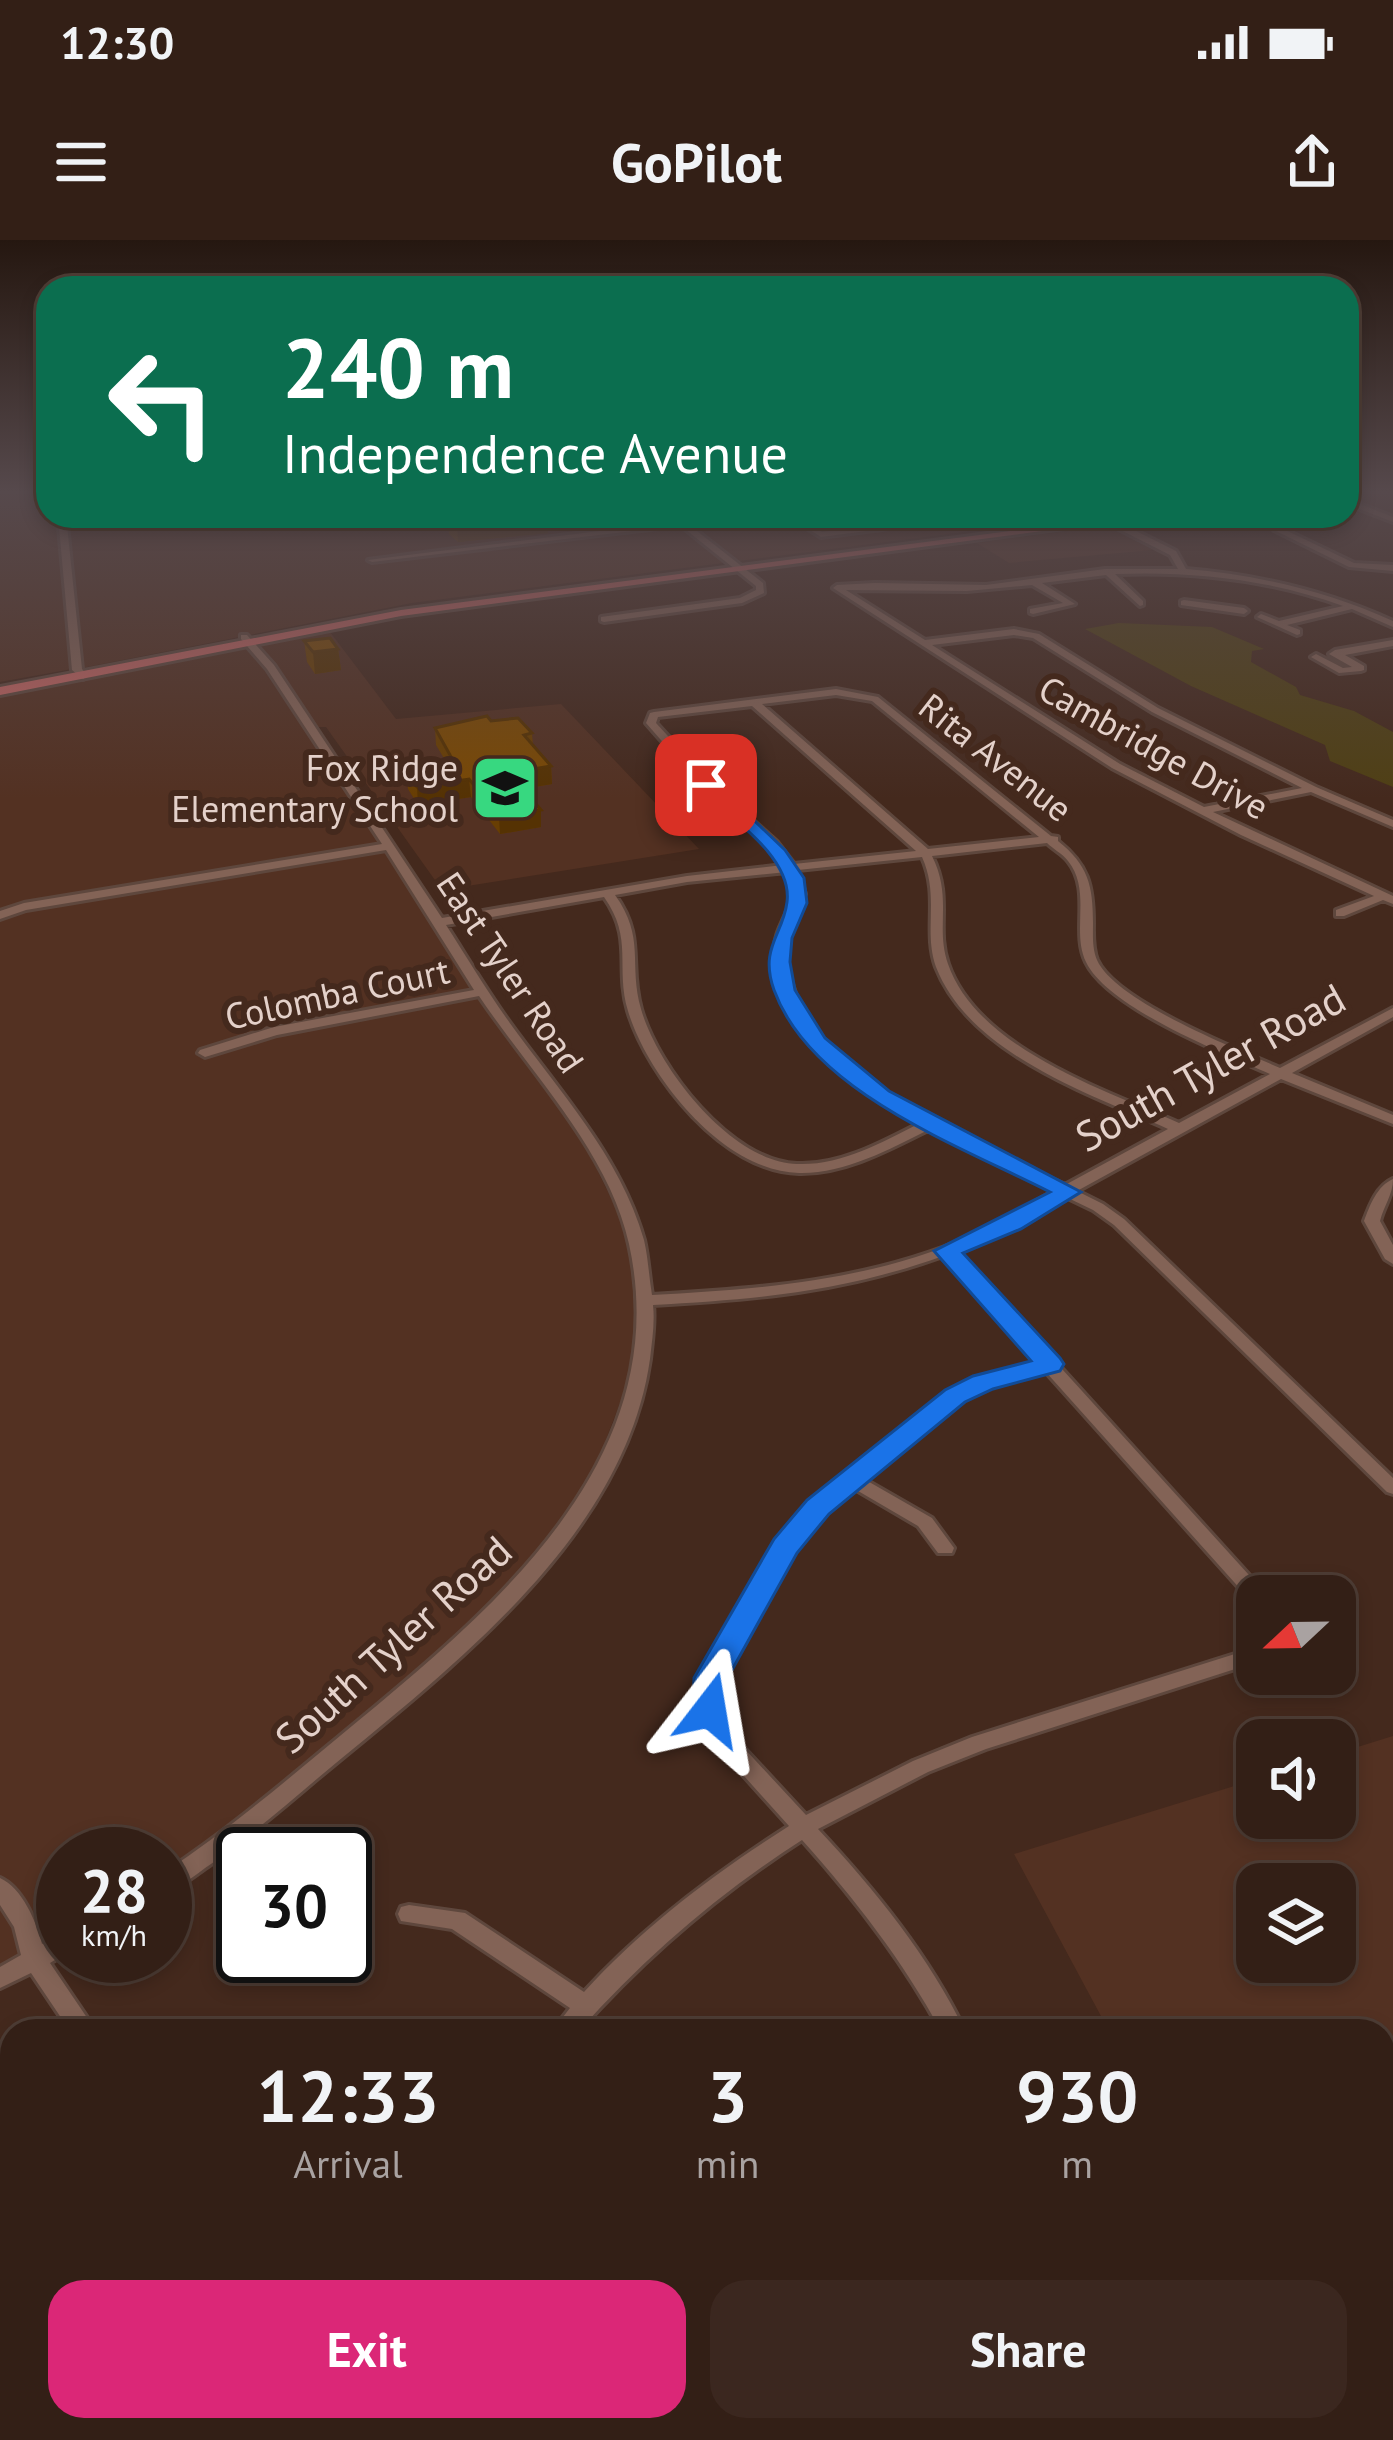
<!DOCTYPE html>
<style>
:root{--surface:#331f16;--page:#3b271f;--text:#f1f3f6;--muted:#a9a2a1;--line:#4e3d35;--accent:#db2777}
body{margin:0;font-family:"PT Sans",sans-serif;background:var(--page);color:var(--text);height:100vh;display:flex;flex-direction:column;font-size:45px;white-space:nowrap}
*{box-sizing:border-box;margin:0}
p{font-size:39px;color:var(--muted)}
.icon{flex:none;width:66px;height:66px;fill:none;stroke:currentColor;stroke-width:2;stroke-linecap:round;stroke-linejoin:round}
.map{position:relative;flex:1;overflow:hidden}
.side{position:absolute;left:0px;top:1779px;width:1395px;height:423px;display:flex;flex-direction:column;background:var(--surface);border-radius:36px 36px 0 0;box-shadow:0 6px 18px #0003,0 0 0 3px var(--line)}
.side>*{flex:none}
.hud{position:absolute;left:36px;top:36px;width:1323px;height:252px;border-radius:36px;box-shadow:0 6px 18px #0003,0 0 0 3px var(--line);background:#0b6e4f;color:#fff;overflow:hidden}
.needle{width:78px;rotate:248deg}
.buttons{position:absolute;left:1236px;top:1335px;display:grid;gap:24px}
.buttons a{display:grid;place-items:center;width:120px;height:120px;border-radius:24px;background:var(--surface);box-shadow:0 6px 18px #0003,0 0 0 3px var(--line);font-size:60px}
.speed{position:absolute;left:36px;top:1587px;display:flex;gap:24px;font-size:60px;font-weight:700;text-align:center}
.speed>*{display:grid;place-content:center;width:156px;height:156px;border-radius:50%;background:var(--surface);box-shadow:0 6px 18px #0003,0 0 0 3px var(--line);line-height:1}
.speed small{font-size:30px;font-weight:400}
.speed .limit{border:6px solid #111;border-radius:18px;background:#fff;color:#111}
.pin{position:absolute;display:grid;place-items:center;width:102px;height:102px;color:#fff;margin:-51px;border-radius:24px;box-shadow:0 6px 18px #0006}
.me{position:absolute;width:132px;margin:-66px;rotate:14deg;stroke-linejoin:round;filter:drop-shadow(0 0 9px #0008)}
.turn{display:flex;align-items:center;gap:42px;height:252px;padding:0 48px;font-size:54px}
.turn .icon{width:156px;height:156px;stroke-width:2.5}
.turn b{display:block;font-size:84px;line-height:102px}
.eta{display:flex;justify-content:space-evenly;align-items:center;height:204px;text-align:center}
.eta b{font-size:72px;font-weight:700;line-height:84px}
.primary-button{display:flex;gap:24px;margin-top:auto;padding:24px 48px}
.primary-button a{flex:1;height:138px;border-radius:36px;background:var(--accent);color:#fff;font-size:48px;font-weight:700;line-height:138px;text-align:center}
.primary-button a+a{background:var(--page);color:var(--text)}
.status{display:flex;justify-content:space-between;align-items:center;height:84px;padding:0 60px;background:var(--surface);direction:ltr}
.status svg{height:33px;fill:currentColor}
header{display:flex;justify-content:space-between;align-items:center;height:156px;padding:0 48px;background:var(--surface);font-size:54px;font-weight:700}
.map>svg:first-child{display:block}
.built{fill:#533122;fill-rule:evenodd}
.green{fill:#4f3f14}
.lines{fill:none;stroke-linecap:round;stroke-linejoin:round}
.minor-casing{stroke:#5e473d;stroke-width:6}
.major-casing{stroke:#5e473d;stroke-width:6}
.minor{fill:#836356;fill-rule:evenodd}
.major{fill:#bf6461;fill-rule:evenodd}
.wall{fill:#683e03}
.shaded-wall{fill:#553203}
.building{fill:#794804;stroke:#553203;stroke-width:3}
.route{fill:#1a73e8;stroke:#114b97;stroke-width:3}
.labels{text-anchor:middle;dominant-baseline:central;stroke-width:12;stroke-linejoin:round;paint-order:stroke}
.far-street-label{font-size:36px;fill:#e4d1ca;stroke:#44291d}
.far-poi-label{font-size:36px;fill:#e4d1ca;stroke:#44291d;text-anchor:end}
.street-label{font-size:42px;fill:#e4d1ca;stroke:#44291d}
</style>
<div class="status"><b>12:30</b><svg viewBox="0 0 49 12"><path d="M0 12V9h3v3zM5 12V6h3v6zM10 12V3h3v9zM15 12V0h3v12zM26 1h20v11H26zM47 4h2v5h-2z"/></svg></div>
<header><svg class="icon" aria-label="menu" viewBox="0 0 24 24"><path d="M4 6h16M4 12h16M4 18h16"/></svg>GoPilot<svg class="icon" aria-label="share" viewBox="0 0 24 24"><path d="M12 15V3M7 8l5-5 5 5M5 13v7h14v-7"/></svg></header>
<div class="map">
<svg width="1393" height="2200" viewBox="0 0 1393 2200">
<rect width="100%" height="100%" fill="#44291d"/>
<g class="built">
<polygon points="0,251 48,251 48,276 58,276 72,429 0,442"/>
<polygon points="66,276 1089,276 412,363 82,428"/>
<polygon points="1106,286 1153,310 1009,323 977,303"/>
<polygon points="327,388 396,479 561,464 699,609 442,650 326,487 315,487 256,402"/>
<polygon points="247,405 583,901 617,970 631,1018 637,1060 636,1121 591,1239 536,1317 440,1415 194,1615 165,1632 165,1614 63,1614 63,1692 0,1724 0,453"/>
<path d="M1393 1496V2200H1329L1323 2190H1383V1791H1109L1014 1614 1257 1539V1578H1335V1514ZM1257 1644H1335V1722H1257Z"/>
</g>
<polygon class="green" points="1119,383 1212,387 1264,409 1252,411 1251,422 1296,447 1300,455 1354,471 1393,492 1393,547 1330,521 1325,505 1191,446 1085,389"/>
<g class="lines">
<g class="minor-casing">
<g id="minor">
<polygon points="1347,259 1393,277 1393,282 1347,264"/>
<polygon points="58,276 66,276 82,429 88,436 83,439 72,430"/>
<polygon points="718,276 742,276 688,284 763,343 764,353 742,363 604,382 601,381 601,377 740,358 756,350 756,346 685,289 675,286 372,322 368,320"/>
<polygon points="788,276 797,276 822,292 957,276 980,276 821,297"/>
<path d="M1099 276H1106L1176 311 1186 329C1259 335 1327 351 1393 381V387L1352 369 1287 385 1300 390V394L1297 395 1257 377 1261 374 1279 381 1343 366C1269 339 1192 331 1115 334L1143 361V365L1140 366 1106 335 1042 343 1075 364 1033 374 1030 373V369L1063 363 1032 345 967 351 846 350 925 400 1014 389 1039 394 1158 468 1316 547 1393 580V587L1311 552 1213 572 1393 656V664L1383 660 1344 676H1336V670L1374 656 1241 595 1112 528 833 348 837 345 875 343 986 345 1105 329H1178L1170 315 1099 279ZM1014 395 1033 398 1152 472 1302 548 1204 567 1120 524 932 405Z"/>
<polygon points="1277,286 1354,323 1393,325 1393,331 1349,327 1274,290"/>
<polygon points="1184,360 1244,368 1248,371 1244,374 1181,365 1181,361"/>
<path d="M241 395H247L274 425 442 678 687 636 783 625 756 593 696 540 646 483 650 473 654 472 836 449 878 457 1051 596 1058 597V601C1088 625 1093 645 1093 683 1093 695 1092 708 1097 720 1116 762 1237 809 1280 828L1393 768V777L1292 833 1393 875V884L1281 839 1077 951 1103 964 1124 979 1393 1238V1254L1387 1252 1114 985 1093 970 1066 957 983 1002 956 1012 1268 1356H1257V1363L1251 1361 1045 1131 989 1146 961 1160 864 1239 932 1278 954 1308 952 1313H938L918 1286 853 1248 824 1271 792 1311 721 1439 720 1447 721 1470 731 1494 806 1575 913 1521 972 1497 1257 1407V1422L986 1509 928 1532 818 1589C875 1650 929 1716 965 1791H941C903 1721 855 1659 802 1600 718 1654 645 1717 579 1791H552L570 1768 452 1689 401 1681 398 1674 401 1667 409 1665 465 1673 584 1752C644 1686 715 1633 789 1586L717 1506 701 1470V1439L778 1302 812 1263 949 1152 977 1138 1038 1122 943 1016C843 1052 758 1059 653 1065 655 1083 652 1100 650 1119 625 1298 448 1430 318 1538 283 1568 248 1597 211 1624 196 1634 182 1647 165 1653V1632C233 1587 295 1533 358 1481 503 1361 675 1214 629 1004 609 912 530 832 479 756L277 795 205 817 198 813 200 810 274 787 474 750 386 610 26 670 0 679V671L24 663 382 604 267 429 241 399ZM836 455 872 461 1039 597 928 609 762 464ZM752 466 916 611 794 624 777 602 711 543 656 483 658 477ZM1047 603C1053 609 1063 614 1068 621 1092 651 1071 691 1086 722 1108 768 1223 813 1270 834L1179 883C1104 850 977 808 948 724 935 687 953 658 932 616ZM922 617C940 657 923 690 936 727 970 814 1090 854 1168 889L1065 945 982 907 898 862 861 836 828 807 800 768 787 729 788 698 805 654 798 630ZM787 632C800 670 776 678 774 712 768 791 859 851 918 884 881 903 839 926 797 924 731 922 658 828 641 769 628 724 646 698 615 655L687 642ZM604 657C634 699 615 727 628 771 648 837 724 932 799 933 844 934 888 910 928 890L1054 951C1027 966 1000 983 972 996 870 1041 761 1049 652 1055 649 1037 648 1017 644 1000 620 915 557 849 507 779 485 748 466 716 446 685Z"/>
<polygon points="1393,400 1393,406 1345,415 1364,426 1364,430 1361,431 1339,433 1311,417 1316,414 1343,428 1352,427 1329,414 1335,410"/>
<path d="M1393 939C1393 955 1384 965 1380 981L1393 1005V1024L1385 1019 1364 981C1370 965 1377 946 1393 939Z"/>
<path d="M0 1638C22 1648 36 1681 42 1704L63 1694V1715L50 1723 96 1791H70L31 1733 0 1748V1727L21 1715 14 1687 0 1665Z"/>
<polygon points="252,2190 284,2190 280,2200 248,2200"/>
<polygon points="579,2190 615,2190 619,2200 583,2200"/>
<polygon points="1113,2190 1141,2190 1145,2200 1117,2200"/>
</g>
</g>
<g class="major-casing">
<g id="major">
<polygon points="1347,251 1357,251 1347,254"/>
<polygon points="1127,276 1155,276 401,376 0,455 0,447 401,370"/>
</g>
</g>
<use href="#minor" class="minor"/>
<use href="#major" class="major"/>
</g>
<g class="wall">
<polygon points="547,276 548,293 458,302 449,294 448,277"/>
<polygon points="810,276 919,276 826,287"/>
<polygon points="304,401 338,409 341,430 315,434 307,422"/>
<polygon points="491,481 532,493 533,506 551,526 552,544 523,549 541,587 500,594 471,557 418,565 408,549 406,532 448,525 436,505 435,488"/>
</g>
<g class="shaded-wall">
<polygon points="547,276 548,293 458,302 457,285"/>
<polygon points="827,276 919,276 826,287"/>
<polygon points="338,409 341,430 315,434 313,412"/>
<polygon points="551,526 552,544 510,551 509,533"/>
<polygon points="469,539 471,557 418,565 417,547"/>
<polygon points="541,570 541,587 500,594 499,576"/>
</g>
<g class="building">
<polygon points="449,276 543,276 457,285"/>
<polygon points="330,398 338,409 313,412 304,401"/>
<polygon points="487,476 491,481 518,478 532,493 524,495 551,526 509,533 541,570 499,576 469,539 417,547 406,532 455,524 435,488"/>
</g>
<linearGradient id="sky" x2="0" y2="1"><stop stop-color="#251710"/><stop offset="0.45" stop-color="#56494c"/><stop offset="1" stop-color="#56494c" stop-opacity="0"/></linearGradient>
<rect width="1393" height="559" fill="url(#sky)"/>
<path class="route" d="M700 541H713L785 610 804 638 807 663 792 698 790 722 795 750 825 798 889 851 1081 952 1021 989 963 1013 1060 1118 1064 1124 1060 1131 993 1149 965 1162 829 1274 797 1313 727 1439V1470L722 1479 710 1483 698 1479 693 1470 694 1438 774 1299 807 1260 945 1150 973 1136 1031 1121 934 1011 1050 952C960 906 811 852 774 750 759 708 783 695 787 662 793 617 728 576 700 549Z"/>
<defs>
<g id="school-square" transform="scale(3.45)"><rect x="-9" y="-9" width="18" height="18" rx="4" fill="#37d880" stroke="#44291d"/><path d="M0-5L7-2L0 1L-7-2ZM-4 1L0 2.5L4 1V4Q0 6-4 4Z" fill="#111"/></g>
</defs>
<g fill-rule="evenodd">
<use href="#school-square" x="505" y="548"/>
</g>
<g class="labels">
<g class="far-street-label">
<text transform="translate(1154 507) rotate(29)">Cambridge Drive</text>
<text transform="translate(996 517) rotate(38)">Rita Avenue</text>
<text transform="translate(511 732) rotate(56)">East Tyler Road</text>
<text transform="translate(337 753) rotate(-12)">Colomba Court</text>
</g>
<g class="far-poi-label">
<text x="458" y="527">Fox Ridge<tspan x="458" dy="41">Elementary School</tspan></text>
</g>
<g class="street-label">
<text transform="translate(1210 827) rotate(-29)">South Tyler Road</text>
<text transform="translate(393 1404) rotate(-42)">South Tyler Road</text>
</g>
</g>
</svg>
<div class="buttons">
<a><svg class="needle" viewBox="-14 -14 28 28"><path d="M0-13l5 13h-10z" fill="#e53935"/><path d="M0 13l5-13h-10z" fill="#a9a2a1"/></svg></a>
<a><svg class="icon" aria-label="sound" viewBox="0 0 24 24"><path d="M4 9h4l5-4v14l-5-4H4zM17 9q2 3 0 6"/></svg></a>
<a><svg class="icon" aria-label="layers" viewBox="0 0 24 24"><path d="M12 4l9 5-9 5-9-5zM3 14l9 5 9-5"/></svg></a>
</div>
<div class="speed"><div>28<small>km/h</small></div><div class="limit">30</div></div>
<div class="pin" style="left:706px;top:545px;background:#d93025"><svg class="icon" aria-label="arrive" viewBox="0 0 24 24"><path d="M6 21V4h12l-3 4 3 4H6"/></svg></div>
<svg class="me" style="left:710px;top:1470px" viewBox="-20 -20 40 40"><path d="M0-17L14 15 0 8-14 15z" fill="#1a73e8" stroke="#fff" stroke-width="4"/></svg>
<div class="hud">
<div class="turn"><svg class="icon" aria-label="left" viewBox="0 0 24 24"><path d="M17 20v-9H6M10 6l-5 5 5 5"/></svg><div><b>240 m</b>Independence Avenue</div></div>
</div>
<section class="side">
<div class="eta">
<div><b>12:33</b><p>Arrival</p></div>
<div><b>3</b><p>min</p></div>
<div><b>930</b><p>m</p></div>
</div>
<div class="primary-button"><a>Exit</a><a>Share</a></div>
</section>
</div>
